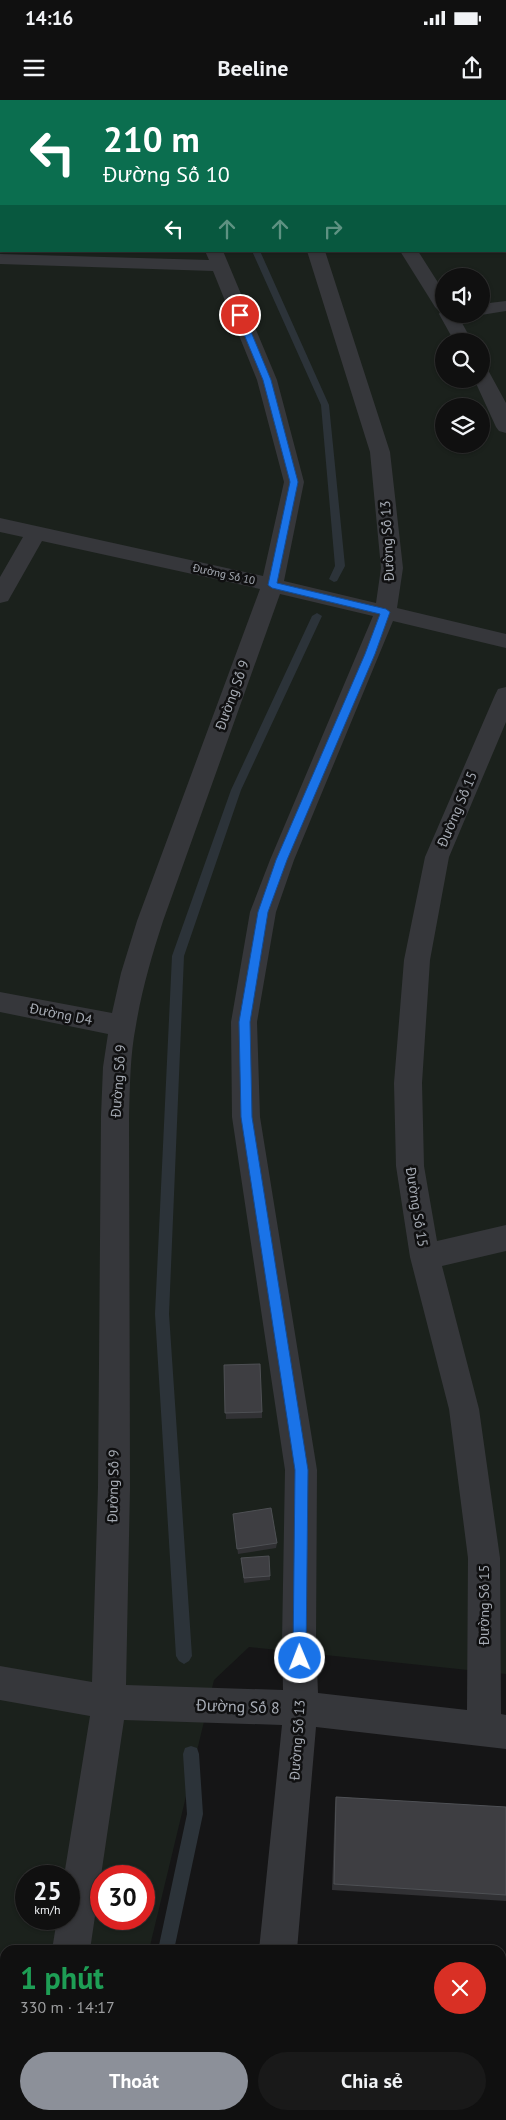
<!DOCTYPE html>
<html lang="vi">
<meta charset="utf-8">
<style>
:root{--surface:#101010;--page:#191919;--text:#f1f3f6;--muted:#9c9d9f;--line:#303030;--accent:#8c9099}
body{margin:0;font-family:"PT Sans",sans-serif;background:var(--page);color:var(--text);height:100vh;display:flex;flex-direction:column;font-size:19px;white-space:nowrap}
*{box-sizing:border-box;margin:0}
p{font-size:16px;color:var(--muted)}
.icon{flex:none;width:28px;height:28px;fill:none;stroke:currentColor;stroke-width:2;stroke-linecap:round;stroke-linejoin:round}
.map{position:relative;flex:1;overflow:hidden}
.side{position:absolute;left:0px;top:1845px;width:506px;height:175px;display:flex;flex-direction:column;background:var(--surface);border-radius:15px 15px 0 0;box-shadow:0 1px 4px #0004,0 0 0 1px var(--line)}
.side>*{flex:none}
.guide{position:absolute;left:0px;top:0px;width:506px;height:152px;box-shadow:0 1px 4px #0004,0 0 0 1px var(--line);background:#0b6e4f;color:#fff;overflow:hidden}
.fabs{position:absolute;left:435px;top:168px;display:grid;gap:10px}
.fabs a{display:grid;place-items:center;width:55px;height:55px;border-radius:50%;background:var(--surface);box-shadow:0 1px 4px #0004,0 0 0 1px var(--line);font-size:25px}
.speed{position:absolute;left:15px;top:1765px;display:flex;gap:10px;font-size:25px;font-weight:700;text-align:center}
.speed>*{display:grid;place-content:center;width:65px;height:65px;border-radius:50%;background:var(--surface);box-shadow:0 1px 4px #0004,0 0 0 1px var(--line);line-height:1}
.speed small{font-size:12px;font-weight:400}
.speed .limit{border:8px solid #d22;background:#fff;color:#111}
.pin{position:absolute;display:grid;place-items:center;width:42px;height:42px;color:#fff;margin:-21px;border:2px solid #fff;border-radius:50%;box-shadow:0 1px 5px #0007}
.me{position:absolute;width:55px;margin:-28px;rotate:359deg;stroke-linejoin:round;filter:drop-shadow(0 0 4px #0008)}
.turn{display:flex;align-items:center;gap:18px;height:105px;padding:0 20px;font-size:22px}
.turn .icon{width:65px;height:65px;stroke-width:2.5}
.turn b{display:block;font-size:35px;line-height:42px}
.lanes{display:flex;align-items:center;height:48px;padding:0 20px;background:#0003;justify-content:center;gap:25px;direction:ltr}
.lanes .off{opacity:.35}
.round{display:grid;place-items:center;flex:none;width:52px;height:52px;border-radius:26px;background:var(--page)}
.overview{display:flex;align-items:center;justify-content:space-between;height:85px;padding:0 20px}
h1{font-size:30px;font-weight:700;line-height:38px;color:#1e9e55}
.primary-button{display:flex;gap:10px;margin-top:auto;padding:10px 20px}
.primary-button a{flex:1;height:58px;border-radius:30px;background:var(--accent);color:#fff;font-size:20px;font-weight:700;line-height:58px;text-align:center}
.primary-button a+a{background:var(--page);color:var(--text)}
.status{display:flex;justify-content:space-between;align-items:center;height:35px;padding:0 25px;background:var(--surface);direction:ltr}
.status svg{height:14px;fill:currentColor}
header{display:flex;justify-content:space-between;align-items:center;height:65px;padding:0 20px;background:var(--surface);font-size:22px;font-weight:700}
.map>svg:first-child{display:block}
.green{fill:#1b211c;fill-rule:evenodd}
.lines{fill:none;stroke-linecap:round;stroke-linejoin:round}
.stream{fill:#2c3339;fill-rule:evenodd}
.minor{fill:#36373b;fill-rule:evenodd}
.wall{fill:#313134}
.building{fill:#3e3e42;stroke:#4e5054}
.route{fill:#1a73e8;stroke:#114b97}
.labels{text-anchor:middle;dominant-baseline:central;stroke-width:5;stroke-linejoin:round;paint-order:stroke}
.far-street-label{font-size:11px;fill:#a7acb5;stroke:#101011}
.street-label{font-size:14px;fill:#a7acb5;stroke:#101011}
.near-street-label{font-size:16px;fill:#a7acb5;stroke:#101011}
</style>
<div class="status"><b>14:16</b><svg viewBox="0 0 49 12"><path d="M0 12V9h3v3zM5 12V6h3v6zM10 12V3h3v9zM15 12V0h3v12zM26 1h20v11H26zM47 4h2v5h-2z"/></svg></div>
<header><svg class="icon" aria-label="menu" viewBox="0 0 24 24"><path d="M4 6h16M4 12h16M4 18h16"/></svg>Beeline<svg class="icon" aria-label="share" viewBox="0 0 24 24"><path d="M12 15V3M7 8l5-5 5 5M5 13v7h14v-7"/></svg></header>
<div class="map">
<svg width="506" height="2020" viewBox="0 0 506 2020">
<rect width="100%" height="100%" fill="#151516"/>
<path class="green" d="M0 0H506V1574L249 1547 214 1580 149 1850H5V2015H109L108 2020H0ZM1 1H505V151H1ZM444 176H481V214H444ZM444 241H481V279H444ZM444 306H481V344H444ZM26 1776H69V1819H26ZM101 1776H144V1819H101Z"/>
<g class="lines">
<g class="stream">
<polygon points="198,0 206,0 206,1 199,1"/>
<polygon points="252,151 260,151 329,305 345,466 337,481 334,482 329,479 335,466 321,305"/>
<polygon points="317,513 322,516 241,690 184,856 169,1214 192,1556 189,1561 184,1564 179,1561 176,1556 155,1214 172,856 231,690 312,516"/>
<polygon points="191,1646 197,1648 199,1654 203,1714 174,1850 158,1850 187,1714 183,1654 185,1648"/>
<polygon points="121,2015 139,2015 138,2020 120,2020"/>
</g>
<g class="minor">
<rect x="165" y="0" width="16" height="1"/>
<rect x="261" y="0" width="16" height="1"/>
<polygon points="343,0 359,0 360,1 344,1"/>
<path d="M205 151H223L277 280 304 382 284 481 376 503 381 468 370 352 307 151H325L390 352 403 468 397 508 506 534V548L393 521 294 760 276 812 257 922 260 1017 317 1370 316 1542 318 1593 467 1610 468 1458 449 1309 410 1157 396 1066 394 983 404 860 425 757 495 595 498 589 506 587V622L449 757 430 860 422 983 424 1066 437 1141 506 1125V1151L442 1166 479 1309 500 1458 501 1614 506 1615V1649L316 1627 297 1850H259L282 1625 124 1620 90 1850H52L57 1819H69V1776H64L90 1616 0 1600V1566L92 1582 98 1387 101 1016 103 967 108 934 0 912V892L112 913 121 873 137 821 260 489 42 441 8 501 0 503V477L23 437 0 432V418L263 476 284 382 257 280 213 171 0 164V154L209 160ZM280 494 373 516 270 760 250 812 231 922 232 1017 285 1370 282 1542 283 1590 126 1585 130 1387 129 1016C130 986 130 955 136 925 142 889 152 855 163 821Z"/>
<polygon points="400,151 418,151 444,192 444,214 457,214 472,241 454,241 439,214 440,212 435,207"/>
<polygon points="506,201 506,211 481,215 474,214 481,214 481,204"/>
<polygon points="481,268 488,270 506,303 506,333 499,331 496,327 474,279 481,279"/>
<polygon points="22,2015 62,2015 61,2020 21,2020"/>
<polygon points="238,2015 278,2015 277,2020 237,2020"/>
</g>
</g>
<g class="wall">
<polygon points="224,1265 262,1312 262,1318 226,1319"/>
<polygon points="233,1414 277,1443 276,1448 238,1454"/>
<polygon points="241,1458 270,1476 270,1480 244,1483"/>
<polygon points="336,1697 506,1707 506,1801 332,1790 335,1705"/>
</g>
<g class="building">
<polygon points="260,1264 262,1312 225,1313 224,1265"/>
<polygon points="271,1408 277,1443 237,1449 233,1414"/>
<polygon points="269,1456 270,1476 244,1478 241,1458"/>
<polygon points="336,1697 506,1707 506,1795 334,1784"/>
<polygon points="501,2005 506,2005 506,2020 347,2020 347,2015 501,2015"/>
</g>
<polygon class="route" points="237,213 244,215 271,280 298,382 277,483 386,509 390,512 375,554 287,760 268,812 250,922 252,1017 308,1370 306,1558 304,1563 300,1565 295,1563 293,1558 295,1370 241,1017 239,922 258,812 276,760 365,554 380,514 272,488 268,485 290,382 263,280 236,215"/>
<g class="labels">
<g class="far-street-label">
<text transform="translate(224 474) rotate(12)">Đường Số 10</text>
</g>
<g class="street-label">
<text transform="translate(387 441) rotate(-93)">Đường Số 13</text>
<text transform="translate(232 595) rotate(-70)">Đường Số 9</text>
<text transform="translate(457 709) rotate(-67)">Đường Số 15</text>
<text transform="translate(61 914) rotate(11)">Đường D4</text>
<text transform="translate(118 981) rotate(-86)">Đường Số 9</text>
<text transform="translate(417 1107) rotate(81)">Đường Số 15</text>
<text transform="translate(113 1386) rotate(-89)">Đường Số 9</text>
<text transform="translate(484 1505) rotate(-90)">Đường Số 15</text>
<text transform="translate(297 1640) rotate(-86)">Đường Số 13</text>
</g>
<g class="near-street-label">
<text transform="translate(238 1606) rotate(2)">Đường Số 8</text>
</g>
</g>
</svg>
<div class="fabs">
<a><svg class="icon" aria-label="sound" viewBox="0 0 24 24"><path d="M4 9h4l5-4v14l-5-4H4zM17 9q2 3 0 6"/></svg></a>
<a><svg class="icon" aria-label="search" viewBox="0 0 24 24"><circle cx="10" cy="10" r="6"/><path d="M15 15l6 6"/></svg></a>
<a><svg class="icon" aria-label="layers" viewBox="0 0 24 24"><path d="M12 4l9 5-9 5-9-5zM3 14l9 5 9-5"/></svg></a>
</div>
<div class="speed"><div>25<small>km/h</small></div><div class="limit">30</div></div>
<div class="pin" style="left:240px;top:215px;background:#d93025"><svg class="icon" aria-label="arrive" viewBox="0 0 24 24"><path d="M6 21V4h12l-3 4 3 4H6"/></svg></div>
<svg class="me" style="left:300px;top:1558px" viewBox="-20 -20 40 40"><circle r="17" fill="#1a73e8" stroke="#fff" stroke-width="3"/><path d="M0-11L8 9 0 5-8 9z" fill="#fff"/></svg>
<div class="guide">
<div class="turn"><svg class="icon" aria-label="left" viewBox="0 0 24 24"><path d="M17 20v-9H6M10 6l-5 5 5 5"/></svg><div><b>210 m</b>Đường Số 10</div></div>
<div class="lanes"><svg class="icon" aria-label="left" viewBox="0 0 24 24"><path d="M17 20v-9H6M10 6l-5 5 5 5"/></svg><svg class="icon off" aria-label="ahead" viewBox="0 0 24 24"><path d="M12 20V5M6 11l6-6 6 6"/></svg><svg class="icon off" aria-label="ahead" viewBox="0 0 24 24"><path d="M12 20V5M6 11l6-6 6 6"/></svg><svg class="icon off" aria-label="right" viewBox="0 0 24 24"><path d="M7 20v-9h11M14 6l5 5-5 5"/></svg></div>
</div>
<section class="side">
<div class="overview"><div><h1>1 phút</h1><p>330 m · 14:17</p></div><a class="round" style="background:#d93025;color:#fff"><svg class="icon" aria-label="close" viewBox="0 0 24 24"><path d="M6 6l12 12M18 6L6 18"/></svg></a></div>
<div class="primary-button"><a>Thoát</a><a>Chia sẻ</a></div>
</section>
</div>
